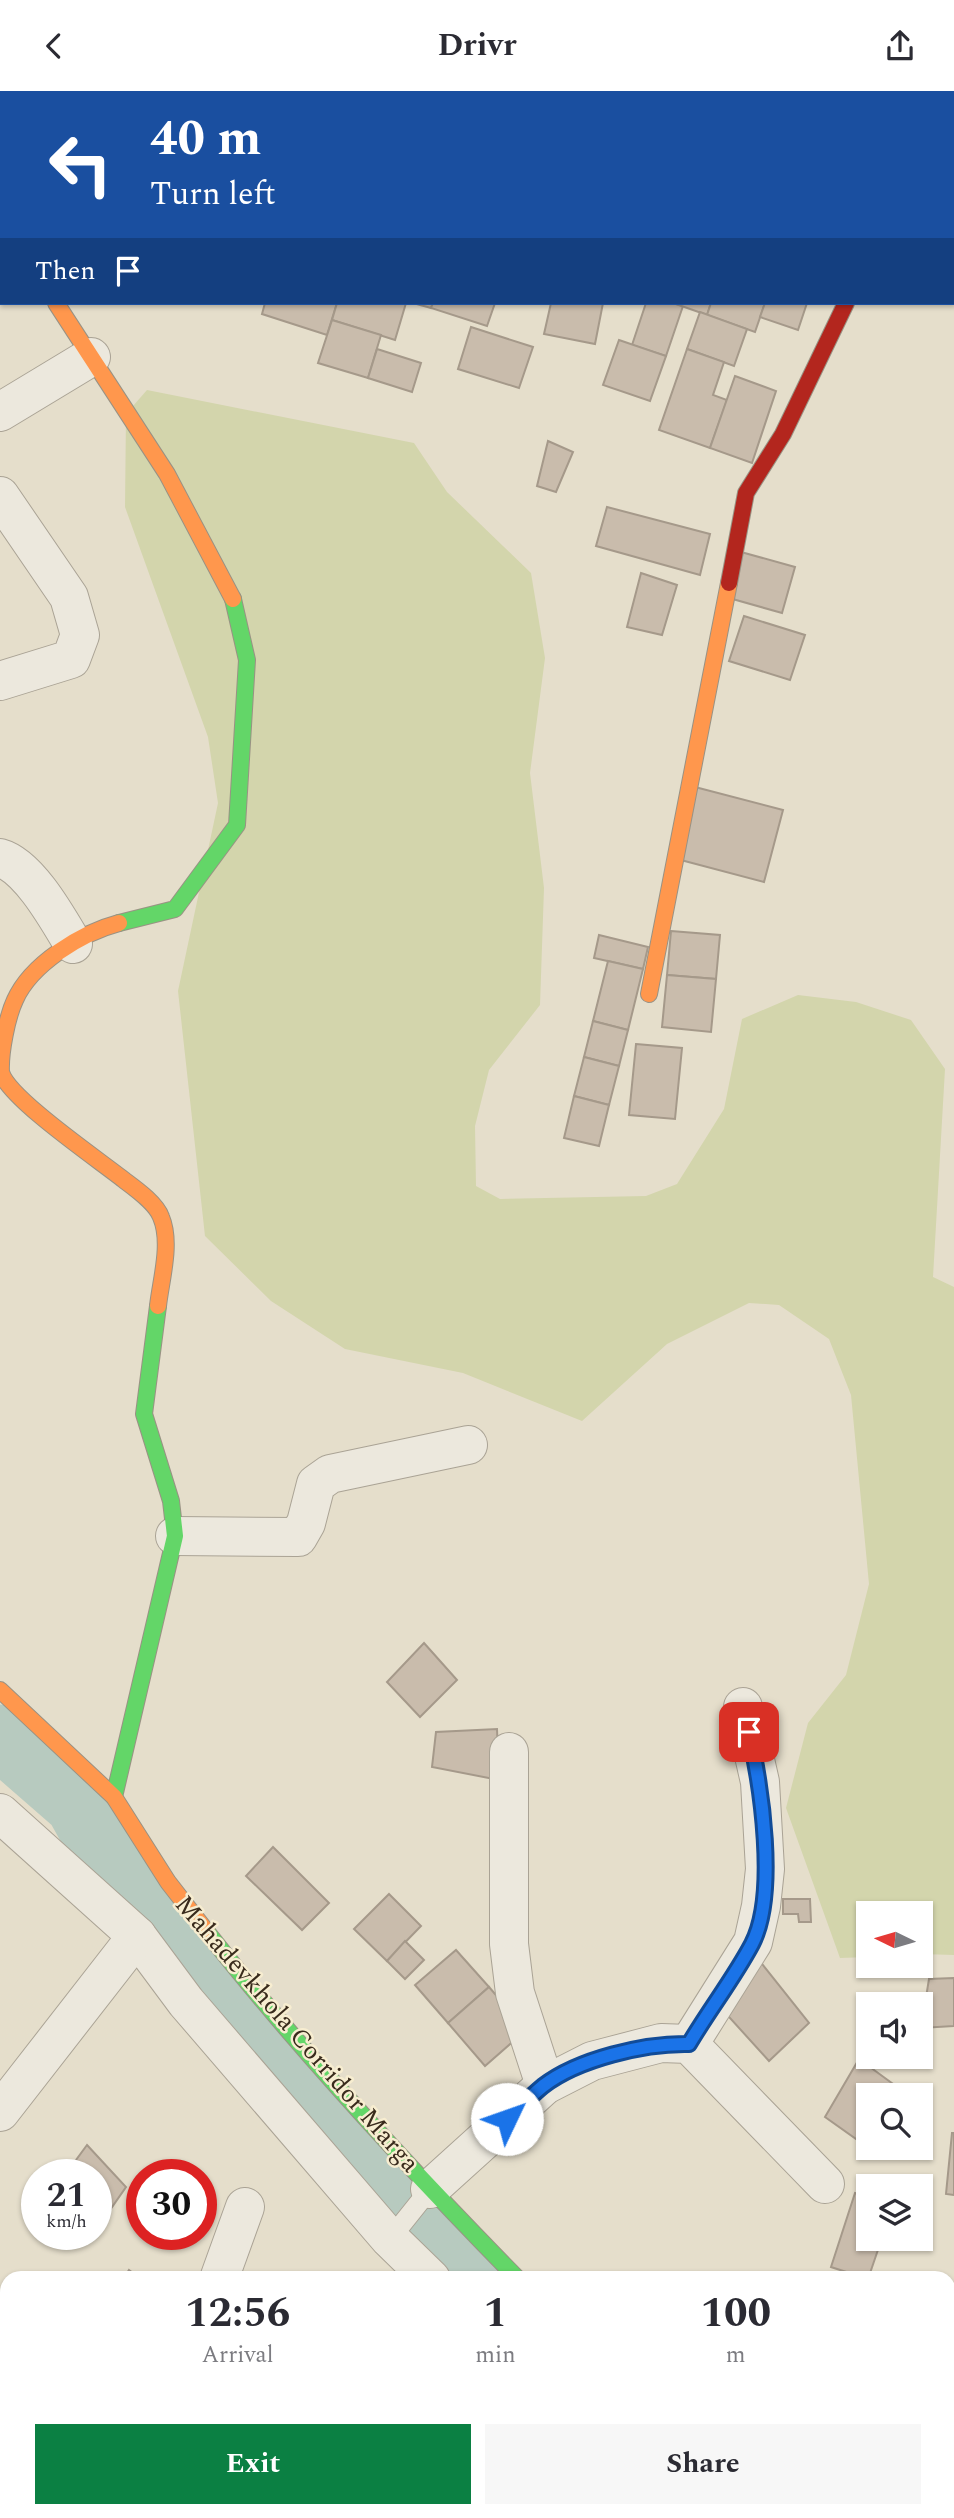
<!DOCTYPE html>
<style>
:root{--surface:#fff;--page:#f7f7f7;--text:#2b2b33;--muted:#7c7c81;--accent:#0b8043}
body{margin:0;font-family:Spectral,serif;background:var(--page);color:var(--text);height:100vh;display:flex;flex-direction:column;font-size:26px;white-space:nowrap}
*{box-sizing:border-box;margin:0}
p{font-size:23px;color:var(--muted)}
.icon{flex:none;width:38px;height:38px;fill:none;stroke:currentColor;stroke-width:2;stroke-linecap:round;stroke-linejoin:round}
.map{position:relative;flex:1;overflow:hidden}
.details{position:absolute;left:0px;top:2180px;width:956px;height:247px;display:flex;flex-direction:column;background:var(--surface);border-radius:21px 21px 0 0;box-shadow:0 2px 5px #0004}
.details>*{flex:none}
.banner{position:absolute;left:0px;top:0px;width:956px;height:214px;box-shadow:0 2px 5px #0004;background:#1a4fa0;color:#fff;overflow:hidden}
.needle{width:46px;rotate:275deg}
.tools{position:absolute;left:856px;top:1810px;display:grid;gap:14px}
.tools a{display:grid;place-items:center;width:77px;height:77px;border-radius:0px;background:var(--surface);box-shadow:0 2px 5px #0004;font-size:35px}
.speed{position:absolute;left:21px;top:2068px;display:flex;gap:14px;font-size:35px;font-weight:700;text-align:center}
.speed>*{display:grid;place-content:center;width:91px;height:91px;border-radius:50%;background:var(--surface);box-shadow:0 2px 5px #0004;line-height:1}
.speed small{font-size:18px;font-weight:400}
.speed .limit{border:10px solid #d22;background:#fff;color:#111}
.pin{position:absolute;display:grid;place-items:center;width:60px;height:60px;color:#fff;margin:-30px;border-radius:14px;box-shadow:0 4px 10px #0006}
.me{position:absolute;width:77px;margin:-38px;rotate:48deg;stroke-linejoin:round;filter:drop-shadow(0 0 5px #0008)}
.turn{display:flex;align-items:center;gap:24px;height:147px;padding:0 35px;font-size:32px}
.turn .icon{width:91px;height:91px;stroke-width:2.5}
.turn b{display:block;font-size:49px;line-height:60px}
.then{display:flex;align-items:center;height:66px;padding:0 35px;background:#0003;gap:14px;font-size:26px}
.eta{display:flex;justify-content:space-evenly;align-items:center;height:119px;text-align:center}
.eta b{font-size:42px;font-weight:700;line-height:49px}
.action{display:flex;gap:14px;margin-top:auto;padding:14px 35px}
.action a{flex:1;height:80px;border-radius:0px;background:var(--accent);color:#fff;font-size:28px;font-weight:700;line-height:80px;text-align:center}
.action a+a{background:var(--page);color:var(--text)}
header{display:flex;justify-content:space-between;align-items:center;height:91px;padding:0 35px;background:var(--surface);font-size:32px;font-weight:700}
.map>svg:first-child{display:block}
.green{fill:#d3d5ac}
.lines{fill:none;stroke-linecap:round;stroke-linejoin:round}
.river{stroke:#b7cabf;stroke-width:65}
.building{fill:#c9bcac;stroke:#a5998a;stroke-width:2}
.lane-casing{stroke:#aaa395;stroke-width:21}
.street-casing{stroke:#aaa395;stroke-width:40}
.fast-casing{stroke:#999284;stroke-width:18}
.slow-casing{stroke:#999284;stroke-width:18}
.jam-casing{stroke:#999284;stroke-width:18}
.lane{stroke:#ece8dd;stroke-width:19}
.street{stroke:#ece8dd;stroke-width:38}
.fast{stroke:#63d668;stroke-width:16}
.slow{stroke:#ff974d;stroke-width:16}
.jam{stroke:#b3261e;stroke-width:16}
.route-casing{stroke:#114b97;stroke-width:18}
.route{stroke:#1a73e8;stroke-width:12}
.labels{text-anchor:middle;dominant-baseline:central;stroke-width:5;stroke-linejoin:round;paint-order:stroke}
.street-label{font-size:26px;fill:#392b1c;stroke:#f7edd0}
</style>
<header><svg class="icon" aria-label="back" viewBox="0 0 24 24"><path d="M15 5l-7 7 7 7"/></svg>Drivr<svg class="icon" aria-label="share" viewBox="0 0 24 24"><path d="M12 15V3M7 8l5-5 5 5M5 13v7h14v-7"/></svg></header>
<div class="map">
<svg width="954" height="2427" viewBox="0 0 954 2427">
<rect width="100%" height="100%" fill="#e5decb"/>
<polygon class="green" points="147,299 414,352 447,401 531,482 545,567 530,682 544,797 540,914 489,979 475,1035 476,1095 500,1108 646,1105 677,1093 724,1018 742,928 798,904 856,911 911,929 945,978 933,1186 954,1196 954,1864 921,1863 920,1822 868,1822 868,1866 840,1867 786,1717 808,1632 846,1584 869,1493 851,1304 829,1248 779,1214 749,1212 667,1253 582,1330 463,1282 345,1258 271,1210 205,1145 178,900 218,712 208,646 125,416 126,323"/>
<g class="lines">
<g class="river">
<polyline points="0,1646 77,1713 115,1781 211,1895 468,2188"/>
<polyline points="686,2420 693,2427"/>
</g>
</g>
<g class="building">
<polygon points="526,0 589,0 588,2"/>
<polygon points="265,212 337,212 327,244 262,223"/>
<polygon points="337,212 406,212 395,249 332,229"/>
<polygon points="413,212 433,212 431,217"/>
<polygon points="433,212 495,212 487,235 431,217"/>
<polygon points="551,212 603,212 595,253 544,243"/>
<polygon points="646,212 673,212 683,215 666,265 632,254"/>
<polygon points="673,212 711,212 707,224"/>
<polygon points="711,212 765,212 755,241 707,224"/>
<polygon points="765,212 807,212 798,239 760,226"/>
<polygon points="700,221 747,238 734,275 687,258"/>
<polygon points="332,229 381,244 368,287 318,272"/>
<polygon points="471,236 533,256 519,297 458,278"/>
<polygon points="619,249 666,265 650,310 603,294"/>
<polygon points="377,258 421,272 412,301 368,287"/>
<polygon points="687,258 724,271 713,304 727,309 710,357 659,339"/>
<polygon points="735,285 776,300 752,372 710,357"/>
<polygon points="548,350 573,361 556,401 537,395"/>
<polygon points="607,416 710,443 700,484 596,455"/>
<polygon points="741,461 795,476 782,522 729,507"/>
<polygon points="641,482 677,494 662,544 627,536"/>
<polygon points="744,525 805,544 790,589 729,570"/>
<polygon points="695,696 783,719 764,791 677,768"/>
<polygon points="671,840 720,844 716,888 667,884"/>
<polygon points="599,844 648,856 643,878 594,867"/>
<polygon points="608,870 643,878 628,939 593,930"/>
<polygon points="667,884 716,888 711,941 662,936"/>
<polygon points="593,930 628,939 619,975 584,966"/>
<polygon points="636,953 682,957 675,1028 629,1024"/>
<polygon points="584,966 619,975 609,1014 574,1005"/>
<polygon points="574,1005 609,1014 599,1055 564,1047"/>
<polygon points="424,1552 457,1589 420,1626 387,1591"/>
<polygon points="497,1638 499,1689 432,1676 436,1641"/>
<polygon points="273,1756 329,1812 302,1839 246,1785"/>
<polygon points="389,1803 421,1835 387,1870 354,1838"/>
<polygon points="783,1808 810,1808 811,1831 799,1831 798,1823 783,1823"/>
<polygon points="405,1850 424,1869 405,1888 387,1870"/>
<polygon points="456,1859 489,1896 448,1932 415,1894"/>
<polygon points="759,1869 809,1932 769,1970 720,1916"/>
<polygon points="954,1887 954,1935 921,1937 929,1888"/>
<polygon points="489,1896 526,1939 485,1975 448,1932"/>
<polygon points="859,1968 904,2001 868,2004 866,2055 825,2026"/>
<polygon points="952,2042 954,2042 954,2104 946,2103"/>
<polygon points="87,2054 126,2096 96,2139 96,2084 65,2084"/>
<polygon points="855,2102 868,2106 868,2147 882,2147 868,2188 831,2176"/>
<polygon points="76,2144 93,2144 86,2153"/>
<polygon points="129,2179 141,2188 123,2188"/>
<polygon points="472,2420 546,2420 552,2427 476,2427"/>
<polygon points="887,2420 945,2420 951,2427 891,2427"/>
</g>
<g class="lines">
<g class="lane-casing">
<polyline id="lane" points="390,2148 430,2098"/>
</g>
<g class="street-casing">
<g id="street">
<polyline points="0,91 2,95"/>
<polyline points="0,321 91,266"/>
<polyline points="0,405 69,506 80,544 71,568 0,590"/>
<path d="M0 767C29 775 58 828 73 853"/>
<polyline points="175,1445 298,1446 306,1432 316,1393 330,1383 468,1354"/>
<polyline points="509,1661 509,1853 515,1902 545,1994"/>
<polyline points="0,1722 137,1845 186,1911 390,2148 431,2188"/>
<polyline points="689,1953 753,1851 761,1815 765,1778 760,1691 743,1616"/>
<polyline points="0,2021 137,1845"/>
<polyline points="430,2098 545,1994 592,1970 661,1952 689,1953 825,2093"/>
<polyline points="219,2188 245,2116"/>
<polyline points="0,2220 7,2226"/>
<polyline points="198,2420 204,2427"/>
<polyline points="635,2420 641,2427"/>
<polyline points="750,2420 757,2427"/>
<polyline points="449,2427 454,2420"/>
</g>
</g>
<g class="fast-casing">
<g id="fast">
<polyline points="119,832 175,818 237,734 247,569 233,508"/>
<polyline points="114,1706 175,1445 171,1410 144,1323 158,1215"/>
<path d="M207 1841C303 1963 409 2077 518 2188"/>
</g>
</g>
<g class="slow-casing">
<g id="slow">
<polyline points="56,212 167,383 233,508"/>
<path d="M119 832C81 842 31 873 15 909 7 926 0 962 1 981 8 1007 99 1069 124 1089 136 1098 156 1112 161 1126 172 1152 161 1188 158 1215"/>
<polyline points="649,903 729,492"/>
<polyline points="0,1599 114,1706 168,1791 207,1841"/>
</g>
</g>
<g class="jam-casing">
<polyline id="jam" points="729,492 746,402 783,343 846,212"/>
</g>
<use href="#lane" class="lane"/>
<use href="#street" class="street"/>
<use href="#fast" class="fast"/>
<use href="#slow" class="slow"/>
<use href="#jam" class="jam"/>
</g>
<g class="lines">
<g class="route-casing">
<path id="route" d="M507 2028C519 2017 531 2005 543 1995 578 1968 645 1952 689 1953 709 1919 734 1887 752 1853 778 1803 761 1694 749 1641"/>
</g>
<use href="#route" class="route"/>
</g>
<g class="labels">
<g class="street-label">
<text transform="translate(297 1943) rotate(49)">Mahadevkhola Corridor Marga</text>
</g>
</g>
</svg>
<div class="tools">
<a><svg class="needle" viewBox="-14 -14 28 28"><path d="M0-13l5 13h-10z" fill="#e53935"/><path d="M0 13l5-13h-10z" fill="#7c7c81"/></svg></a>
<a><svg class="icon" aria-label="sound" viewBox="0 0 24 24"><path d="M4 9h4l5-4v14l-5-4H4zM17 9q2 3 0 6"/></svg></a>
<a><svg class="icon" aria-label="search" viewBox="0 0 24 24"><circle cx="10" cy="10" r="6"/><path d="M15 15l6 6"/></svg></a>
<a><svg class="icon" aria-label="layers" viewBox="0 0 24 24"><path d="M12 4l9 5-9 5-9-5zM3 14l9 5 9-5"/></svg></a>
</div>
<div class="speed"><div>21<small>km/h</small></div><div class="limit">30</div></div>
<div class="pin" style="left:749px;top:1641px;background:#d93025"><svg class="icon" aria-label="arrive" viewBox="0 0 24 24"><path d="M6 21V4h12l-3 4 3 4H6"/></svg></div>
<svg class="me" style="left:507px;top:2028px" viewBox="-20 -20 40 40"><circle r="19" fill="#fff"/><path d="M0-13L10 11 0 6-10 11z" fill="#1a73e8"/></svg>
<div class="banner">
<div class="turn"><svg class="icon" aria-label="left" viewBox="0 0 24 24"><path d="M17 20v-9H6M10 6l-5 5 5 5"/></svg><div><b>40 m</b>Turn left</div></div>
<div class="then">Then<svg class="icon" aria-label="arrive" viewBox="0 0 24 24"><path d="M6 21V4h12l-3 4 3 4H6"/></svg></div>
</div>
<section class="details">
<div class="eta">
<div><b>12:56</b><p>Arrival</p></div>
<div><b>1</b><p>min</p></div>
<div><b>100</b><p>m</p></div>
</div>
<div class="action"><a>Exit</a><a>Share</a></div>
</section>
</div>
